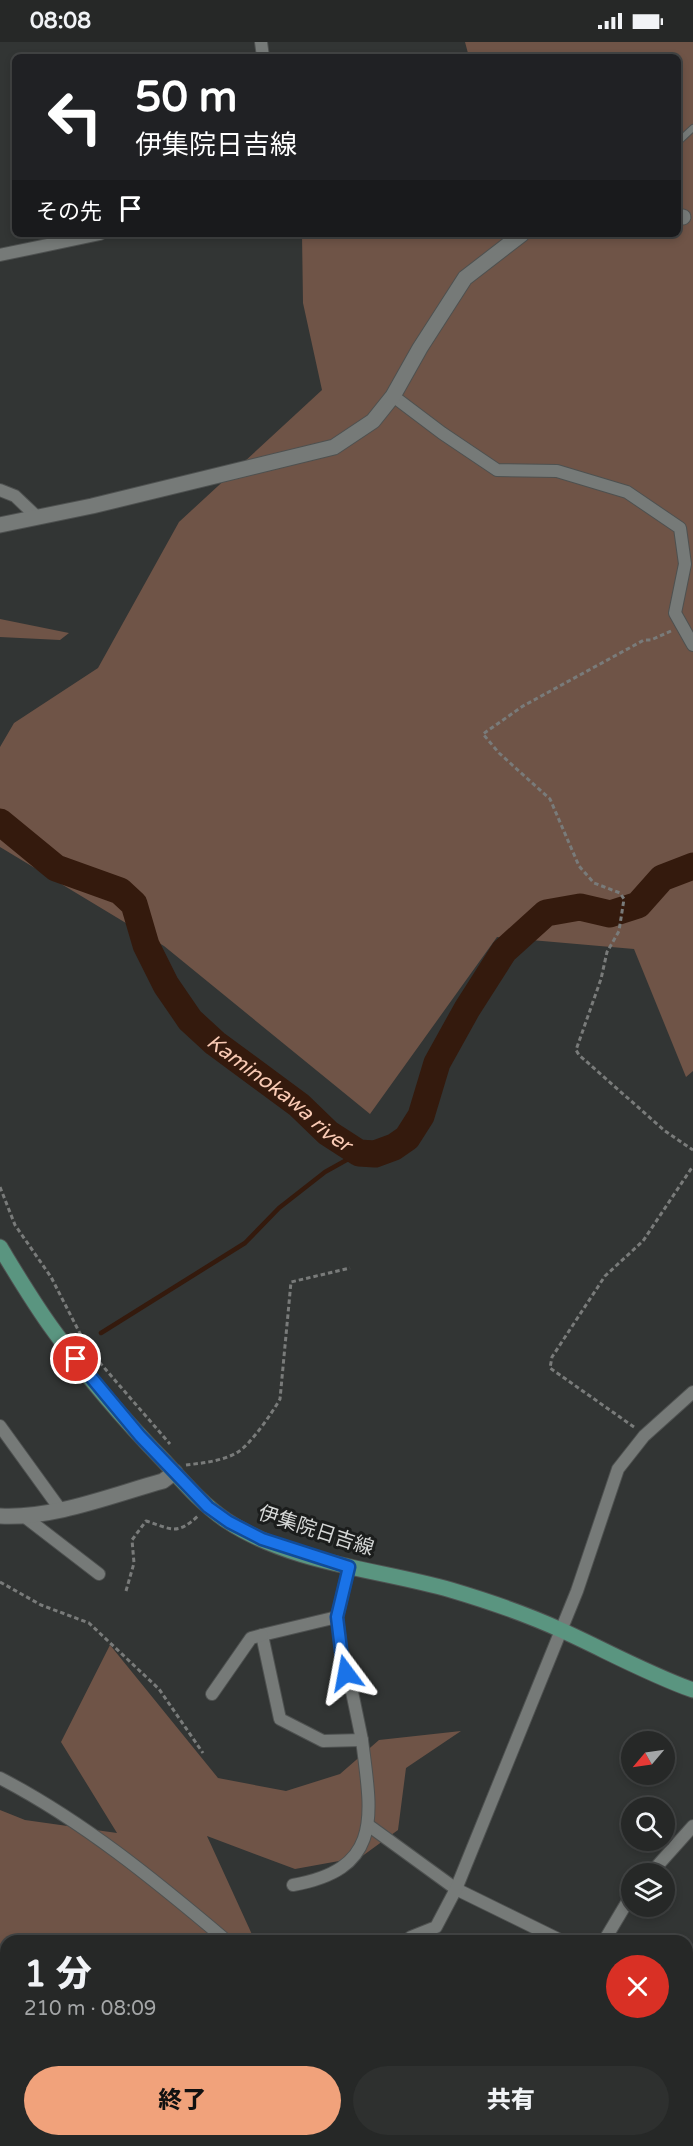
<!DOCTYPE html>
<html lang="ja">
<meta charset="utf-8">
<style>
:root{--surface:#262827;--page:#2e302f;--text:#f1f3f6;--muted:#a4a6a7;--line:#424444;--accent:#f1a27b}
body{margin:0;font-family:"Varela Round","Noto Sans JP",sans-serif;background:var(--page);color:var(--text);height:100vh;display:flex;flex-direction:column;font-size:22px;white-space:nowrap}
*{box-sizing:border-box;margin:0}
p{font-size:20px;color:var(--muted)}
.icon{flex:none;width:33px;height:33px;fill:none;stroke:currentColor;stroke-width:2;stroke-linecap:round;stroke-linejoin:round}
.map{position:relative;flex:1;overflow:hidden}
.panel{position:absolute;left:0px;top:1893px;width:693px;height:212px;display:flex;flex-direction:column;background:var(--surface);border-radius:18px 18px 0 0;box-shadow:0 3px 9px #0003,0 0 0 2px var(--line)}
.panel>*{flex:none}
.hud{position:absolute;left:12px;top:12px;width:669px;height:183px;border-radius:9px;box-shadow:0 3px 9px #0003,0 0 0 2px var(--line);background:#202124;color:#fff;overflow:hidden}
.needle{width:39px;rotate:241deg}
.buttons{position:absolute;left:621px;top:1689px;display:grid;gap:12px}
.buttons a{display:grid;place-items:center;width:54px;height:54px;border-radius:50%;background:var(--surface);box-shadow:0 3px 9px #0003,0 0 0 2px var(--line);font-size:30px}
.pin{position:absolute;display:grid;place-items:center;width:51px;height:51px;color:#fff;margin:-26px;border:3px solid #fff;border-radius:50%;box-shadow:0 2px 6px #0007}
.me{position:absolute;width:66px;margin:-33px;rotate:347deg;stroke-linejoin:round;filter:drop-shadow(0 0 4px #0008)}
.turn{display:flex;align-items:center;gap:21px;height:126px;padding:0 24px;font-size:27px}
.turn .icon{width:78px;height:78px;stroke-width:2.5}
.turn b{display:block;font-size:42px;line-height:51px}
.then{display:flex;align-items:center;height:57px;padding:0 24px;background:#0003;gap:12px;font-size:22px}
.round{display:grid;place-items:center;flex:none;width:63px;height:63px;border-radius:32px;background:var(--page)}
.head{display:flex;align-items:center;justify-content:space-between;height:102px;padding:0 24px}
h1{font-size:36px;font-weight:800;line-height:45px}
.primary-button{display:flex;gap:12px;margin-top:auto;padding:12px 24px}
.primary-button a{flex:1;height:69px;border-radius:36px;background:var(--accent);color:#111;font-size:24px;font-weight:800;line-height:69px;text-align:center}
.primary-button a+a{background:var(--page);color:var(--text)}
.status{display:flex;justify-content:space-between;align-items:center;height:42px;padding:0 30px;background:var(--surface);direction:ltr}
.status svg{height:16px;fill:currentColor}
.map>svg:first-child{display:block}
.green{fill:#6f5447}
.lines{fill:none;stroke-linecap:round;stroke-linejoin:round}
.stream{stroke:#341a0d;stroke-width:4.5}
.river{stroke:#341a0d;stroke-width:27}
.service-casing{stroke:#4e5150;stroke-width:8}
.minor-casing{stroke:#4e5150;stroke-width:14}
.tertiary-casing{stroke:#4e5150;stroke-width:17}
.primary-casing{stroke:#4e5150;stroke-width:17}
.path{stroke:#797b7a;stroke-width:3;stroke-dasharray:4.5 3;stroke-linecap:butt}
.service{stroke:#767a78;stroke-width:6}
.minor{stroke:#767a78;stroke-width:12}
.tertiary{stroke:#767a78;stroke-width:15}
.primary{stroke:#5a9580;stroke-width:15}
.route-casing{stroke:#114b97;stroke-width:15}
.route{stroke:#1a73e8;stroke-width:10}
.labels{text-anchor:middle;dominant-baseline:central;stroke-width:6;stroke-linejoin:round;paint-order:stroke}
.street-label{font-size:20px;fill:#d5d7d6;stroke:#1b1d1c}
.water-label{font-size:21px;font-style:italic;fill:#f9cab4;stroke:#1b1d1c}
</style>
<div class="status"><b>08:08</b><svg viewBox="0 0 49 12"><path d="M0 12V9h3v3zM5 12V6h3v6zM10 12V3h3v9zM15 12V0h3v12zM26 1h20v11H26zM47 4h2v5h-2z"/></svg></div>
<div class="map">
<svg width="693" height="2104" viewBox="0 0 693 2104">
<rect width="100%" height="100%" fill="#323534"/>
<g class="green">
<polygon points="465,0 693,0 693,1029 686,1035 634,907 497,895 370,1072 164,904 0,805 0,705 14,681 98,626 179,480 322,348 303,261 302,192 678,192 678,15 469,15"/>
<polygon points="0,577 69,591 60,598 0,595"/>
<polygon points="110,1603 218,1736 286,1749 340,1732 379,1698 461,1689 406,1726 398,1788 361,1815 295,1827 207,1794 255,1899 6,1899 6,2098 628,2099 624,2104 0,2104 0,1768 25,1778 117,1791 61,1700"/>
</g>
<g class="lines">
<polyline class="stream" points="101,1291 245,1201 279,1166 325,1130 359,1111"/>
<path class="river" id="s1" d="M0 780 56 826 120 849 134 862 146 903 166 943 190 978 215 1001 299 1063 328 1091 359 1111 375 1112 394 1105 407 1096 421 1074 437 1021 467 967 504 909 546 871 580 865 610 872 638 863 662 836 693 824"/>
<g class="service-casing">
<polyline id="service" points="678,100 693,86"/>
</g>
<g class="minor-casing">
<g id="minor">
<polyline points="261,0 263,15"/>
<polyline points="0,213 100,192"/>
<polyline points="393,354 442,391 497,428 557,429 627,450 680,486 685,522 675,571 693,603"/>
<polyline points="0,448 15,454 37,475"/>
<polyline points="0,1384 60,1467"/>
<polyline points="25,1475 99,1532"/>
<polyline points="337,1575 342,1616 351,1645 362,1698 323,1699 280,1677 262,1593 337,1575 349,1525"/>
<polyline points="212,1652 251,1596 262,1593"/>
<path d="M0 1736C83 1779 156 1839 227 1899"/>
<polyline points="368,1783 456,1847 562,1899"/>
<polyline points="650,1832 693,1784"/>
<path d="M293 1843C385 1827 371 1771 362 1698"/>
<polyline points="407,1899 411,1895 436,1885 456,1847 577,1549 618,1427 644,1394 693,1350"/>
<polyline points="604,1899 632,1852"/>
<polyline points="687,2082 693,2090"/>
</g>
</g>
<g class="tertiary-casing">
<g id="tertiary">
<polyline points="678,174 683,175"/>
<polyline points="0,483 92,464 334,405 373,379 393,354 420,306 465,236 522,192"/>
<path d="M0 1474C53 1477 112 1453 163 1439L175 1430"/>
</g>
</g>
<g class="primary-casing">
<path id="primary" d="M0 1205C17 1233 34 1262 54 1289 87 1335 125 1379 165 1420 184 1441 203 1463 227 1479 292 1522 378 1527 451 1548 488 1559 526 1572 561 1588 605 1608 648 1632 693 1648"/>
</g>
<g class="path">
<polyline points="671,589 651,598 644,598 523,664 483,692 499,711 550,757 579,824 594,841 620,851 624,857 619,889 607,910 601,937 576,1008 579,1013 665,1089 693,1108"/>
<polyline points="0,1145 15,1183 51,1235 88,1307 170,1402"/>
<polyline points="634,1385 550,1326 552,1315 605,1234 643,1199 693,1124"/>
<path d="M186 1423C203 1421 223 1419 238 1410 251 1402 272 1371 280 1357L291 1240 350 1226"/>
<polyline points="0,1540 41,1563 89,1581 159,1647 203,1711"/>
<path d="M126 1549 134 1521 132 1498 146 1479C172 1487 176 1494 198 1474"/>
<polyline points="687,2032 693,2038"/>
<polyline points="474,2104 484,2098"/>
</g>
<use href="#service" class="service"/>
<use href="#minor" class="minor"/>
<use href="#tertiary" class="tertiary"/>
<use href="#primary" class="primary"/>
</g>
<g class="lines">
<g class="route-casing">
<polyline id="route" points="76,1317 140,1394 208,1465 229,1480 262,1497 349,1525 337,1575 342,1616 346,1631"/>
</g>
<use href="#route" class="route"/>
</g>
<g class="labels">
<g class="street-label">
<text transform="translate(316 1489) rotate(18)">伊集院日吉線</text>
</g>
<g class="water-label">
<text stroke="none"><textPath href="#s1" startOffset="405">Kaminokawa river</textPath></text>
</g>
</g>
</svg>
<div class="buttons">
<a><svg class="needle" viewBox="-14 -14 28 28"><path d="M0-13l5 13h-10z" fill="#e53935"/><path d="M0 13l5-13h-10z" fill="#a4a6a7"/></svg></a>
<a><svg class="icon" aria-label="search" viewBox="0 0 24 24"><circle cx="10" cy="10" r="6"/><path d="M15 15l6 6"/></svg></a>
<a><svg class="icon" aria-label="layers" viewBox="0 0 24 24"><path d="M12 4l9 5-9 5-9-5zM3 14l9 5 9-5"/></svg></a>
</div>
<div class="pin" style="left:76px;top:1317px;background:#d93025"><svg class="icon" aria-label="arrive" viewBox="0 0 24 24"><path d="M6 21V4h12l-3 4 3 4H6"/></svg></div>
<svg class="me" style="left:346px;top:1631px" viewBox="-20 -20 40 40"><path d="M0-17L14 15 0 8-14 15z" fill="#1a73e8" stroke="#fff" stroke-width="4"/></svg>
<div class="hud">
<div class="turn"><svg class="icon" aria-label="left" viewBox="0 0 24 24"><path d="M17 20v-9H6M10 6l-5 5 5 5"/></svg><div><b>50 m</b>伊集院日吉線</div></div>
<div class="then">その先<svg class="icon" aria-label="arrive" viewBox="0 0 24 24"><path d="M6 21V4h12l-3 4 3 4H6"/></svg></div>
</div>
<section class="panel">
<div class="head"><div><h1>1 分</h1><p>210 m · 08:09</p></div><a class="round" style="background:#d93025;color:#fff"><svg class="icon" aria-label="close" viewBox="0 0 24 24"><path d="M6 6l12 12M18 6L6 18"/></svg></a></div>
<div class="primary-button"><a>終了</a><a>共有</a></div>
</section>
</div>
